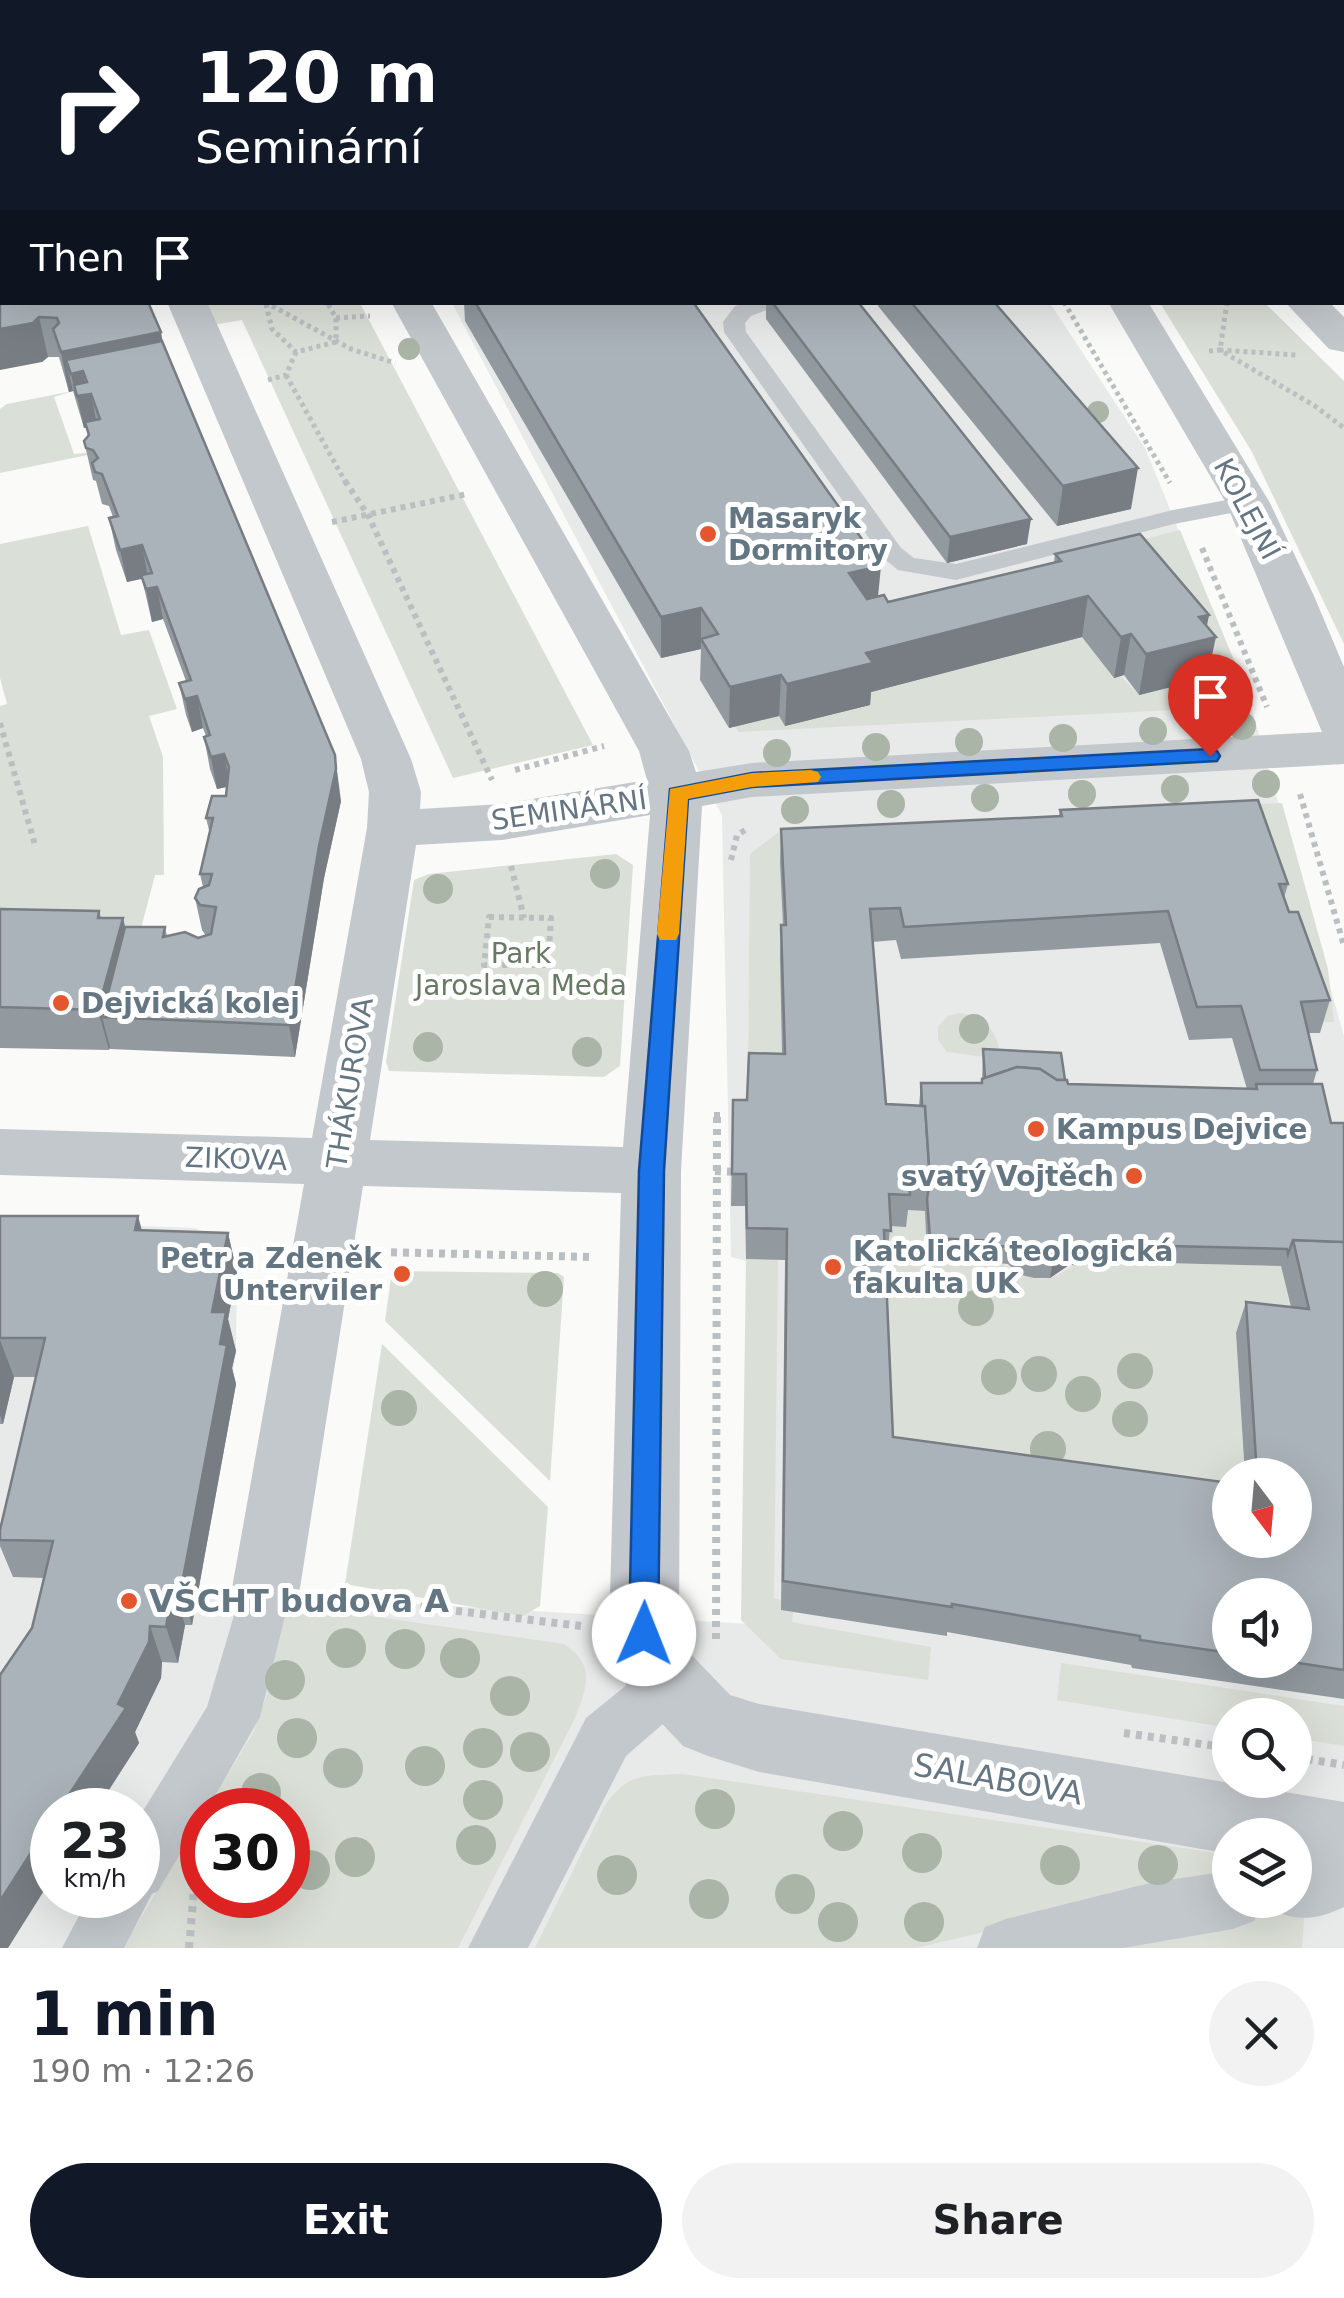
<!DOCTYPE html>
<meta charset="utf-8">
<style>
:root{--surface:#fff;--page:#f2f2f2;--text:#202124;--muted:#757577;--accent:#111827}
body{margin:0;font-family:"DejaVu Sans",sans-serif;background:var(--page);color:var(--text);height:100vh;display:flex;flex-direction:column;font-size:38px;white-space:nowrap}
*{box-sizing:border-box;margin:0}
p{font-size:32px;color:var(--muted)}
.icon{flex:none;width:55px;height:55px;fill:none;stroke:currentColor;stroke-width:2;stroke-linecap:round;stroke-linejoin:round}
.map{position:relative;height:1948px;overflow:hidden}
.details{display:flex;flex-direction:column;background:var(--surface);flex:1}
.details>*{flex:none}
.banner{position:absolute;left:0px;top:0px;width:1345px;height:305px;box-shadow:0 10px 40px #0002;background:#111827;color:#fff;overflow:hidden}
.needle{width:65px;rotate:164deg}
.fabs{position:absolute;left:1212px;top:1458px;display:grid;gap:20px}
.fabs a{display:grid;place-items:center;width:100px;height:100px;border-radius:50%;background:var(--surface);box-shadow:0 10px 40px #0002;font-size:50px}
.speed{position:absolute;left:30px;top:1788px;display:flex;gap:20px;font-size:50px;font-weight:700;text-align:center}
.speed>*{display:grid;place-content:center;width:130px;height:130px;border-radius:50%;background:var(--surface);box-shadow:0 10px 40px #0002;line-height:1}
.speed small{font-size:25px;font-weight:400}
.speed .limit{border:15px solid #d22;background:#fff;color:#111}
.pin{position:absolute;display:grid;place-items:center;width:85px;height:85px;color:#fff;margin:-102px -42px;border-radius:50% 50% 50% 0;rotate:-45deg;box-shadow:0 0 10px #0007}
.pin .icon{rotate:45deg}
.me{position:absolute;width:110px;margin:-55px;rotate:1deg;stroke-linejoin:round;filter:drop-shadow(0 0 8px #0008)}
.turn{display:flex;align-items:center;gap:35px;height:210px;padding:0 30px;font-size:45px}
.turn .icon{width:130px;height:130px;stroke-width:2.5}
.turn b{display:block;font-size:70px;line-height:85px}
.then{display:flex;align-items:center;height:95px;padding:0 30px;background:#0003;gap:20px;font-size:38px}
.round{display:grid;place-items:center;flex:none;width:105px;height:105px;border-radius:52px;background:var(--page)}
.head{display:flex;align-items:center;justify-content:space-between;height:170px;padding:0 30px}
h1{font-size:60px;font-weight:700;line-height:75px;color:var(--accent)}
.primary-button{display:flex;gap:20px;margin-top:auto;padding:20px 30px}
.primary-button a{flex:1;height:115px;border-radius:60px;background:var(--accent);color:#fff;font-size:40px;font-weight:700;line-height:115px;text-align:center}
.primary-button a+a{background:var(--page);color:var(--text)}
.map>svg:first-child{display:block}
.built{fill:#e8e9e9;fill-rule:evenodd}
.green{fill:#dadfd7}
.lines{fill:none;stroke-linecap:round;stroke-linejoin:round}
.primary-casing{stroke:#b5babe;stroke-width:4}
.path-far2{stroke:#bbbfc2;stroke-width:5;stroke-dasharray:4 4;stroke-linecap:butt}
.path-far1{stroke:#bbbfc2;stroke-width:6;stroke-dasharray:5 5;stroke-linecap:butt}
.path{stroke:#bbbfc2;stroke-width:8;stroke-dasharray:6 6;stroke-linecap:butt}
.service{fill:#c3c8cc;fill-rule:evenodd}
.pedestrian{fill:#c3c8cc;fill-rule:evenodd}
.minor{fill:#c3c8cc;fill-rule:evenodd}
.tertiary{fill:#c3c8cc;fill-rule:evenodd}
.primary{fill:#fff;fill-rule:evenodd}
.tree{fill:#aab4a7}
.wall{fill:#929a9f;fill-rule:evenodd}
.shaded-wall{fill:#777d82}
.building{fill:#aab3b9;stroke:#777d82;stroke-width:2.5}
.route{fill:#1a73e8;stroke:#114b97;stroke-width:2.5}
.slow{fill:#f59e0b}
.poi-dot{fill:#e4572e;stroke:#fff;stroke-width:4}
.labels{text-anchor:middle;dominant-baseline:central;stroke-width:10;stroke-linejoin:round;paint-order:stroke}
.street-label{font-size:28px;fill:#657683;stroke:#fff}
.poi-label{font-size:28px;font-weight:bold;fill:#657683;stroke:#fff;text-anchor:start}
.park-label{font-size:28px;fill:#687a64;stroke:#fff}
.near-poi-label{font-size:32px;font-weight:bold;fill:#657683;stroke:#fff;text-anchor:start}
.near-street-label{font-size:32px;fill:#657683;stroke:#fff}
</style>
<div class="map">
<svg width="1344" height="1948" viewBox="0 0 1344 1948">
<rect width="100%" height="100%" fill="#fafaf8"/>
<path class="built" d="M452 303H1050L1145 448 1252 710 1344 1036V1948H0V1221L195 1228 228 1242 237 1273 236 1351 199 1591 750 1624 746 1261 731 1257 722 815ZM1230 1475H1295V1540H1230ZM1230 1595H1295V1660H1230ZM1230 1715H1295V1780H1230ZM52 1810H138V1895H52ZM202 1810H288V1895H202ZM1230 1835H1295V1900H1230Z"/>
<g class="green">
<polygon points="197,303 360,303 593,745 453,778 242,320 207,326"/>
<polygon points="1160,303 1265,303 1344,381 1344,644 1252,452"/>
<polygon points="73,391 54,397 74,454 107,451 0,473 0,409 7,404"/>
<polygon points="88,526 121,635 149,630 177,709 149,716 163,757 164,875 155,875 133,959 0,949 0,706 7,704 0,678 0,544"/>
<polygon points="1180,530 1253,706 738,732 735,726 779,716 786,726 868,705 863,694 1082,637 1139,695 1133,575 846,614"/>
<polygon points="1282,803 1328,969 1334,1022 1316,1022 1250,832 785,958 783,1086 748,1085 750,854 780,831"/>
<polygon points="616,854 633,865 620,1066 604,1077 389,1071 386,1062 414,880 429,874"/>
<path d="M961 1013C989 1019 997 1032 1001 1059L947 1052 938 1040V1026L948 1016Z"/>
<path d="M905 1210 926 1211 928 1256 994 1258 995 1263C1014 1265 1027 1282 1048 1278 1062 1276 1070 1265 1084 1261L1281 1266 1298 1340 1236 1333 1245 1475H1230V1514L889 1467 881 1262 885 1226Z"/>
<polygon points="746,1259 778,1260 774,1598 781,1600 781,1609 793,1612 792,1622 931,1647 928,1680 781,1659 741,1620"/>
<polygon points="392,1271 558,1273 564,1277 550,1481 385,1321"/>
<polygon points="382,1344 548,1507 540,1606 523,1616 345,1584"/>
<path d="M296 1605 564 1644C596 1665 587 1687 575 1718L458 1948H123L202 1816V1895H288V1810H206L254 1731 266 1697 281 1610Z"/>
<polygon points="1061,1663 1344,1706 1344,1746 1295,1738 1295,1715 1230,1715 1230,1728 1057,1700"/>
<path d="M682 1774 1230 1855V1874L916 1948H535L605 1805C629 1772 644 1776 682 1774Z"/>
<polygon points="1305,1903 1302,1948 1073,1948"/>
</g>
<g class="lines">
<g class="primary-casing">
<g id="primary">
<rect x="1342" y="14" width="2" height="20"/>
<polygon points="0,218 2,219 2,242 0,242"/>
</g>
</g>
<g class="path-far2">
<polyline points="265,302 351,349 395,363"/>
<polyline points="1064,302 1170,483"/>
<polyline points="1227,302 1220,350 1296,355"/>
<polyline points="266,304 272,329 296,352 336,342 336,318 327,302"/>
<polyline points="336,318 370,316"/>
<polyline points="1209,351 1220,350 1315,406 1344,428"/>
<polyline points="286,375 346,483"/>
<polyline points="268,380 286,375 296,352"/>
</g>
<g class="path-far1">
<polyline points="345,481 368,515 492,780"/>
<polyline points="332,522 467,494"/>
<polyline points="1202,548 1267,707"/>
<polyline points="0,723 35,845"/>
<polyline points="515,770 604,746"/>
<polyline points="1300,794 1344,946"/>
<polyline points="731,860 737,835 747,829"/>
<polyline points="511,866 524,918"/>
<polygon points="489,917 551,918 548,965 484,965"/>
<polyline points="717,1117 717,1112"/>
</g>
<g class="path">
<polyline points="715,1171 739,1172"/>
<polyline points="379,1252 592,1257"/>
<polyline points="325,1595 581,1626"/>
<polyline points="716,1639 717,1114"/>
<polyline points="1124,1733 1230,1748"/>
<polyline points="1295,1757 1344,1765"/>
<polyline points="189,1948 194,1889"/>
</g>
<polygon class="service" points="749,302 787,302 751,316 745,323 746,332 901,548 914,558 956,564 1173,510 1248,496 1260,503 1257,508 1174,524 956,580 898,570 883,558 724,332 723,322 735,306"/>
<g class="pedestrian">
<polygon points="266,1564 285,1571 292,1588 260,1717 207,1810 202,1810 202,1817 158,1891 152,1894 124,1948 62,1948 90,1895 138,1895 138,1819 207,1707 247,1571"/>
<polygon points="669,1658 688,1666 696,1684 688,1702 626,1756 528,1948 468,1948 586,1718 650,1666"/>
<path d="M1344 1843V1907C1319 1919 1300 1922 1274 1911L1270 1900H1295V1862L1311 1860Z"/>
<polygon points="1230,1871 1230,1900 1262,1900 1254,1921 1233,1929 1123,1948 977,1948 985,1927 1006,1919 1154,1882"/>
</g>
<g class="minor">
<rect x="1342" y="166" width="2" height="22"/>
<path d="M167 302H207L411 759 421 792 420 809 502 804 647 780 639 751 391 302H431L689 751 696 772 752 763 1322 732 1226 503 1108 302H1148L1270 503 1314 596 1344 667V764L752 797 702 806 681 1171 679 1634 682 1645 730 1695 759 1704 1344 1802V1874L1295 1866V1835H1230V1854L759 1772 708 1756 683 1746 626 1685 609 1634 621 1193 363 1186 300 1588 290 1610 266 1619 242 1610 232 1588 304 1184 0 1175V1129L312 1138 367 828 369 792 361 759ZM650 815 623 1147 370 1140 416 845 502 840Z"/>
</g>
<g class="tertiary">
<polygon points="223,0 257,0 259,2 225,2"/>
<polygon points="1285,302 1329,302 1344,317 1344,352 1329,349"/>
</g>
<use href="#primary" class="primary"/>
</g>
<g class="tree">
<circle cx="409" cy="349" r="11"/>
<circle cx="1098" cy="412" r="11"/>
<circle cx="1242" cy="726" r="14"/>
<circle cx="1153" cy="731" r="14"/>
<circle cx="1063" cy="738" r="14"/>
<circle cx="969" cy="742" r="14"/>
<circle cx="876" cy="747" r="14"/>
<circle cx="777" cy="753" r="14"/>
<circle cx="1266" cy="784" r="14"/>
<circle cx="1175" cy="789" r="14"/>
<circle cx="1082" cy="794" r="14"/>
<circle cx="985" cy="798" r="14"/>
<circle cx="891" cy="804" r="14"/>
<circle cx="795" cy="810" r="14"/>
<circle cx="605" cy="874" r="15"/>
<circle cx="438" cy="889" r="15"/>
<circle cx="974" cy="1029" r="15"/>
<circle cx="428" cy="1047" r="15"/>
<circle cx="587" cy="1052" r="15"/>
<circle cx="545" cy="1289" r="18"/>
<circle cx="976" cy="1308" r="18"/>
<circle cx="1135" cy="1371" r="18"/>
<circle cx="1039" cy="1374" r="18"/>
<circle cx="999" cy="1377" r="18"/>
<circle cx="1083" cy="1394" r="18"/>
<circle cx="399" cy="1408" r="18"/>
<circle cx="1130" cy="1419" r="18"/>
<circle cx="1048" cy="1449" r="18"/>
<circle cx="346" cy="1648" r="20"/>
<circle cx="405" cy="1649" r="20"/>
<circle cx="460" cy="1658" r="20"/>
<circle cx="285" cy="1680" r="20"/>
<circle cx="510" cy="1696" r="20"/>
<circle cx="297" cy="1738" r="20"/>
<circle cx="483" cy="1748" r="20"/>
<circle cx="530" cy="1752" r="20"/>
<circle cx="425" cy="1766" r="20"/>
<circle cx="343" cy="1768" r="20"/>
<circle cx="261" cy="1793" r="20"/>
<circle cx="483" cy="1800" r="20"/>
<circle cx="715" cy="1809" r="20"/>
<circle cx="843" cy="1831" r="20"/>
<circle cx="476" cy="1845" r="20"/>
<circle cx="922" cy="1853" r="20"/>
<circle cx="355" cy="1857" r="20"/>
<circle cx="1060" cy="1865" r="20"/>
<circle cx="1158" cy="1865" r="20"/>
<circle cx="310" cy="1870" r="20"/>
<circle cx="617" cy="1875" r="20"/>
<circle cx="795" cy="1894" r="20"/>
<circle cx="709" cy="1899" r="20"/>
<circle cx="838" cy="1922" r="20"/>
<circle cx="924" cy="1922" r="20"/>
</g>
<g class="wall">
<polygon points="0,277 162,341 341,801 324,878 295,1057 110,1049 110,1047 109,1050 0,1048 0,909 99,911 101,918 125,927 165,927 167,936 198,938 206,936 202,930 195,898 203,887 200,874 210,834 206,818 226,796 227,787 217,789 210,769 204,737 206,736 203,728 192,732 186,715 179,683 186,681 163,619 152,622 142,579 127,582 116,550 109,518 113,517 109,506 102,504 96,481 93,480 84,441 88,436 86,428 84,428 73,391 69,392 59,357 48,357 42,362"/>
<polygon points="464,302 693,302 878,596 888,602 1054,562 1055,554 1209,615 1206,626 1207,678 1139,695 1124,675 1114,678 1082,637 871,692 870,705 785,726 779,716 729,728 700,680 701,649 661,658 465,321"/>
<polygon points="766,302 858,302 1027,544 947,563 766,319"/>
<polygon points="879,302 994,302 1131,509 1057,526 878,306"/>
<path d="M1060 810 1288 884 1284 898 1289 912 1330 1000 1320 1033H1308L1317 1070 1313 1084 1331 1123H1344V1699L1132 1668 1131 1665 947 1632V1636L781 1610 785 1260 746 1259 745 1206H731L733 1100H747L782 1054 780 957 781 925H783L780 862 781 829 1059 816ZM896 940 901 959 1160 943 1189 1040 1232 1038 1247 1089 1068 1084 1065 1080 983 1049 982 1083H921L919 1106 886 1104 872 942ZM908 1210 925 1211 927 1256 994 1258 995 1263 1008 1264 1018 1274 1034 1278H1050L1069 1265 1084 1266 1086 1261 1281 1266 1291 1307 1246 1302 1236 1333 1245 1475H1295L1230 1540 893 1437 886 1262H887L890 1226 906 1227ZM1230 1595 1295 1660H1230Z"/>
<polygon points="0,1216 142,1230 228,1233 237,1273 228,1319 236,1351 232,1368 236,1384 192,1625 185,1625 178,1663 162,1662 161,1678 135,1732 139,1743 96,1810 52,1810 1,1675 32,1628 44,1578 13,1577 0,1546 0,1530 36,1377 14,1377 3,1424 0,1424"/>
</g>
<g class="shaded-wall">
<polygon points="729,0 744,0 744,2 715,2"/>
<polygon points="1342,123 1344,123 1344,145 1342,146"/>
<polygon points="0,129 2,129 2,168 0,169"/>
<rect x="1342" y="211" width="2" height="29"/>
<polygon points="39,317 48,357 42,362 0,370 0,329"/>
<polygon points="161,332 168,372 83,371 87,394 91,394 97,425 84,428 77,396 75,391 78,405 71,374 66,360 73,391 69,392 61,352"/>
<polygon points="1138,468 1131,509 1057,526 1063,486"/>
<polygon points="1031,519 1027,544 947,563 950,537"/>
<polygon points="142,545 148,577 127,582 120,550"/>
<polygon points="881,566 877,607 846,614 849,573"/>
<polygon points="157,587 163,619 152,622 146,589"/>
<polygon points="1088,596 1082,637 871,692 870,705 785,726 787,684 866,653"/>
<polygon points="701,608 701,649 661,658 661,617"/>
<polygon points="1209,615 1204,640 1216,637 1207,678 1139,695 1146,654 1199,617"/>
<polygon points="1131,634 1124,675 1114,678 1121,637"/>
<polygon points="781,675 779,716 729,728 730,687"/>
<polygon points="197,696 203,728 192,732 185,699"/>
<polygon points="224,754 230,786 217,789 211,757"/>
<polygon points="335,755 341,801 324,878 295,1057 289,1025"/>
<polygon points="123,918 133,959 102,1017 110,1047 109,1050 98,1010"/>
<polygon points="138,1216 149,1256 135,1230"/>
<polygon points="228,1233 237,1273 228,1319 236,1351 232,1368 236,1384 192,1625 181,1589 212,1312"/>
<polygon points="1073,1247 1069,1265 1050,1278 1053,1261"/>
<polygon points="0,1340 14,1377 3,1424 0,1415"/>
<polygon points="173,1588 185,1625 178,1663 166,1627"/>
<polygon points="150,1626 162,1662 161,1678 135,1732 139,1743 96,1810 59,1810 118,1704"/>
<polygon points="52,1820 52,1878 8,1948 0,1948 0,1901"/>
</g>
<g class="building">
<polygon points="315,0 427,0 428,2 316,2"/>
<polygon points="579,0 729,0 715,2 564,2"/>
<polygon points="0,6 2,13 2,129 0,129"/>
<rect x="1342" y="74" width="2" height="49"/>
<rect x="1342" y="178" width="2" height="33"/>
<polygon points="0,277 2,277 2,302 148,302 161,332 61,352 53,329 59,323 57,318 39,317 33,323 0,329"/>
<polygon points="475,302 693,302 881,566 849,573 867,599 884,595 888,602 1061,561 1055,554 1140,534 1209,615 1199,617 1216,637 1146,654 1131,634 1121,637 1088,596 866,653 873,663 787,684 781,675 730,687 701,639 718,634 701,608 661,617"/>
<polygon points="772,302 858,302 1031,519 950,537"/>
<polygon points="911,302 994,302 1138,468 1063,486"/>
<polygon points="162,341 335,755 336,769 319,846 289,1025 102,1017 125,927 165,927 163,937 185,932 198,938 211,934 216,907 200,905 195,898 199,889 209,885 212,874 200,874 213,818 206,818 212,796 226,796 229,767 224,754 211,757 204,737 210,735 197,696 185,699 179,683 191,680 157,587 146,589 141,575 152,573 142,545 120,550 109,518 118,516 102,474 95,472 92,463 98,458 93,450 86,448 84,441 89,435 85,422 100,419 91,394 77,396 74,385 87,382 83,371 71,374 66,360"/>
<polygon points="1258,800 1288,884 1279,884 1289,912 1298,912 1330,1000 1301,1002 1317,1070 1260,1070 1241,1006 1197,1007 1168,911 904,927 900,908 870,909 886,1104 925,1106 930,1180 909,1179 910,1195 889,1194 891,1231 884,1230 893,1437 1230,1483 1230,1540 1295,1540 1295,1475 1257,1475 1246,1302 1309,1309 1293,1240 1344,1242 1344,1670 1279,1660 1295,1660 1295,1595 1230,1595 1230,1653 1140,1640 1140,1636 952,1604 952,1607 783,1581 787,1229 747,1228 746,1174 732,1174 733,1100 747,1100 749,1053 785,1054 781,925 786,925 781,829 1062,816 1060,810"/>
<polygon points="0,909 99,911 98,918 123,918 98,1010 0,1007"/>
<polygon points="983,1049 1061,1053 1065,1080 1057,1080 1040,1069 1017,1067 985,1078"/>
<polygon points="1017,1067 1040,1069 1057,1080 1067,1080 1068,1084 1257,1089 1256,1084 1322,1084 1331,1123 1344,1123 1344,1242 1293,1240 1288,1254 1287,1249 1088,1244 1088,1249 1073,1247 1053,1261 1038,1261 1021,1256 1011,1247 998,1246 997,1241 930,1238 927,1199 930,1180 925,1106 922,1106 921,1083 982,1083 982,1079"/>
<polygon points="0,1216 138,1216 135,1230 228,1233 212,1312 226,1312 220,1344 227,1345 181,1589 173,1588 166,1627 150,1626 149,1642 118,1704 126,1708 59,1810 52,1810 52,1820 0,1901 0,1675 32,1628 53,1541 0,1540 0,1530 45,1338 0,1338"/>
</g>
<polygon class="route" points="1210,749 1217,751 1220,756 1217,761 752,787 688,799 664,1171 658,1634 654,1643 644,1647 634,1643 629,1634 639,1171 670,789 752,773"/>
<polygon class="slow" points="811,770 818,772 821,777 818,782 752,787 688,799 679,934 676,940 660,940 657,934 670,789 752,773"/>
<g class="poi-dot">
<circle cx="708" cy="534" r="10"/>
<circle cx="61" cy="1003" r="10"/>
<circle cx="1036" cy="1129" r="10"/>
<circle cx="1134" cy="1176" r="10"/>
<circle cx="833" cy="1267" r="10"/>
<circle cx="402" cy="1274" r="10"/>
<circle cx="129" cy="1601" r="10"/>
</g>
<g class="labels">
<g class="street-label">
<text transform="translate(1247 509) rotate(62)">KOLEJNÍ</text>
<text transform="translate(569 810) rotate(-8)">SEMINÁRNÍ</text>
<text transform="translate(350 1083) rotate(-81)">THÁKUROVA</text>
<text transform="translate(236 1159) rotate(2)">ZIKOVA</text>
</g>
<g class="poi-label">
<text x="728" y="518">Masaryk<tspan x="728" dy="32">Dormitory</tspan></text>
<text x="81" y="1003">Dejvická kolej</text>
<text x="1056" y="1129">Kampus Dejvice</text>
<text x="1114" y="1176" text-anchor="end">svatý Vojtěch</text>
<text x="853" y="1251">Katolická teologická<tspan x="853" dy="32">fakulta UK</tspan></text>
<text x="382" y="1258" text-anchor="end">Petr a Zdeněk<tspan x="382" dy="32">Unterviler</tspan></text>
</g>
<g class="park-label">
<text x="521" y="953">Park<tspan x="521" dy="32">Jaroslava Meda</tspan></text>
</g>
<g class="near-poi-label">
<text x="149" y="1601">VŠCHT budova A</text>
</g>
<g class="near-street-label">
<text transform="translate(998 1779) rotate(10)">SALABOVA</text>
</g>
</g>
</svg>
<div class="fabs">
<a><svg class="needle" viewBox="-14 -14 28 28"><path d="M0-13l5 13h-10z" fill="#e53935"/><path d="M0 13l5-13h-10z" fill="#757577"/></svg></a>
<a><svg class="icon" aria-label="sound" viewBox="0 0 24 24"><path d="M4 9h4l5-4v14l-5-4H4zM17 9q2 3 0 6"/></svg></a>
<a><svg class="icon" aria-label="search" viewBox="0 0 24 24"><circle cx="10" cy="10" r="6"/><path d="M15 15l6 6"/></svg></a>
<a><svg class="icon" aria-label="layers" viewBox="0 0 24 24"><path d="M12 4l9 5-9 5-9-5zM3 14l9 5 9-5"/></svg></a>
</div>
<div class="speed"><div>23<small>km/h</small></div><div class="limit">30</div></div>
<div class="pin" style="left:1210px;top:756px;background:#d93025"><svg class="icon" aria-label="arrive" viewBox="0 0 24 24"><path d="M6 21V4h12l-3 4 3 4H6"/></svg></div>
<svg class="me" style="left:644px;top:1634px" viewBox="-20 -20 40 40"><circle r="19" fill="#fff"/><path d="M0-13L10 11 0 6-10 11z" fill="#1a73e8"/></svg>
<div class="banner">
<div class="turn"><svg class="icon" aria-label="right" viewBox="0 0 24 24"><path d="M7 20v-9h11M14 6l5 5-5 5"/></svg><div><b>120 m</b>Seminární</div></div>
<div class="then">Then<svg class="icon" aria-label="arrive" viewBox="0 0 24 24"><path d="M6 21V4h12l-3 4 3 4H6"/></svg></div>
</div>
</div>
<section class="details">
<div class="head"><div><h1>1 min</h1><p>190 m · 12:26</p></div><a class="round"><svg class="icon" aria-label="close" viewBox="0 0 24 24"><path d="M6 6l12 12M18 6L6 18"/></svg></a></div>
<div class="primary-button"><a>Exit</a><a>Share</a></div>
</section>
